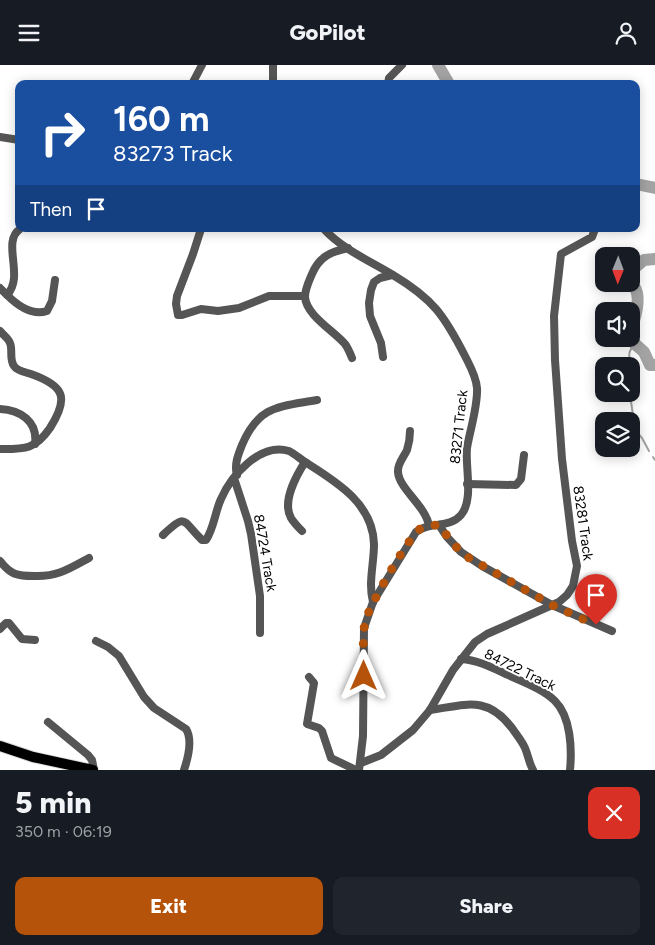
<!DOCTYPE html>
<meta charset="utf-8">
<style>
:root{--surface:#171b24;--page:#20242c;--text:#f1f3f6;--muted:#9ea1a6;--accent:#b45309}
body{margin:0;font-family:Figtree,sans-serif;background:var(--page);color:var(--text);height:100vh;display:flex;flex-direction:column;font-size:19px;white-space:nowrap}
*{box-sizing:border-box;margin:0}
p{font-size:16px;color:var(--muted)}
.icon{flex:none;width:28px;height:28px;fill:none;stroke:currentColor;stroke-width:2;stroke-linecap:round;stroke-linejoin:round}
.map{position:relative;height:705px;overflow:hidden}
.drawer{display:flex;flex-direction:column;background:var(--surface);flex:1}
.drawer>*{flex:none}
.banner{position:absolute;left:15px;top:15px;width:625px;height:152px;border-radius:10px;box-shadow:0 2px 12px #0003;background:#1a4fa0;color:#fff;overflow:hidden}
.needle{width:32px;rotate:181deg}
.tools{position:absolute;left:595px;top:182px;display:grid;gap:10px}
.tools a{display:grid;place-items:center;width:45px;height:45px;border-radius:10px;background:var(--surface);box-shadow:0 2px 12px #0003;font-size:25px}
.pin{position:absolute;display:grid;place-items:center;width:42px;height:42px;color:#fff;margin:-51px -21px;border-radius:50% 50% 50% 0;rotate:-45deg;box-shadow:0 0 5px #0007}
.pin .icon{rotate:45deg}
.me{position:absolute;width:55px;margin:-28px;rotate:0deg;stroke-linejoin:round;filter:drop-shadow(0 0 4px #0008)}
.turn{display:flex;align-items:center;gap:18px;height:105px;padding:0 15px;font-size:22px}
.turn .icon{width:65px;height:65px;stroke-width:2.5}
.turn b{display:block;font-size:35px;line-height:42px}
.then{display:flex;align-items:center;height:48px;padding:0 15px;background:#0003;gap:10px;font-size:19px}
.round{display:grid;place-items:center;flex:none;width:52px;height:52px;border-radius:10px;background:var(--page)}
.summary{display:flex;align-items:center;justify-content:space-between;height:85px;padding:0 15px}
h1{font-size:30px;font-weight:800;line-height:38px}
.action{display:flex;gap:10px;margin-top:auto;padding:10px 15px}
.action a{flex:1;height:58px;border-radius:10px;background:var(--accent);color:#fff;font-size:20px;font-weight:800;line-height:58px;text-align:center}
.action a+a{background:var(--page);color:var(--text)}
header{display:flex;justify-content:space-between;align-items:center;height:65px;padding:0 15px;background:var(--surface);font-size:22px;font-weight:800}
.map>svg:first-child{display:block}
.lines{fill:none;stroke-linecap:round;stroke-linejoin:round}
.stream{stroke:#a3a3a3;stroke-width:2}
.river{stroke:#a3a3a3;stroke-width:12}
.major-casing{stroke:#dbdbdb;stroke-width:12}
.minor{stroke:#555;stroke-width:8}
.major{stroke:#000;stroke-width:10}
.route{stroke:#b45309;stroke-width:9;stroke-dasharray:0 16.2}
.labels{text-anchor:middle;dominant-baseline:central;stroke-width:4;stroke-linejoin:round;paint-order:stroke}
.street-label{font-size:14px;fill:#000;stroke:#fff}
</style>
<header><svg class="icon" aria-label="menu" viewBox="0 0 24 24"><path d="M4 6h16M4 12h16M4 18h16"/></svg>GoPilot<svg class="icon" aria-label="person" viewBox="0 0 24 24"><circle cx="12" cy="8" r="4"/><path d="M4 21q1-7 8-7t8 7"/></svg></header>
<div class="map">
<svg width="655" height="705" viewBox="0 0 655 705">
<rect width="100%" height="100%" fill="#fff"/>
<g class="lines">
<g class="stream">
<path d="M631 301C629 291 627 287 635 279"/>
<polyline points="631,303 631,319"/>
<polyline points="630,329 635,365 642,373 649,386"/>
<polyline points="653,392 655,395"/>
</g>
<g class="river">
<polyline points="438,0 449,19"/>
<polyline points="636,119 655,123"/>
<polyline points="631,206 644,195 655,194"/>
<path d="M631 218C633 220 635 222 636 225 640 234 636 253 631 262"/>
<polyline points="631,267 635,279 644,287 650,300 655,300"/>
</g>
<g class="major-casing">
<polyline id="major" points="0,681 33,692 93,705"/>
</g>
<g class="minor">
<polyline points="192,19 202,0"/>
<polyline points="273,19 273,0"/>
<polyline points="388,19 389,13 402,0"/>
<polyline points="0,72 19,75"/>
<polyline points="201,164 193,189 177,231 176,239 178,250 182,250 201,244 218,246 239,243 269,231 305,231"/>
<path d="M324 164C342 184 370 196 393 210 433 234 444 250 465 291 470 301 476 311 477 323 478 341 470 365 467 383 465 402 474 435 461 450 449 464 430 456 416 467L373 537 364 563 363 671 359 705"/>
<path d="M348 183C330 187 319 192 312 209 309 216 305 224 305 232 306 250 334 266 345 279 348 283 350 288 352 293"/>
<path d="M0 223 7 230C25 211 1 177 20 164"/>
<path d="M7 230C18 241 32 251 47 246L52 236 55 215"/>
<path d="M0 266C3 270 8 273 10 278 13 285 9 294 14 301 17 306 25 307 31 309 65 321 69 333 50 363 35 385 24 384 0 384"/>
<polyline points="383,292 381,278 370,251 369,238 371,225 374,217 380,213 392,210"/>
<path d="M0 344C20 345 38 356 35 379"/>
<path d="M410 366C410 372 409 379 407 385 404 392 397 399 398 407 399 424 426 441 429 461"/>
<path d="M237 410C234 400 238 390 242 380 259 340 279 342 317 335"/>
<polyline points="234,413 248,456 251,469 260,531 260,568"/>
<polyline points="467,419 516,420 521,414 524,390"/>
<polyline points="439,460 447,472 461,487 482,501 552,540 612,566"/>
<path d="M302 466C298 462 294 458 291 453 282 437 296 411 305 397"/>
<path d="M163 470C187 447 182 456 202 475H206C214 463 215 447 221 434 231 411 260 377 289 386 295 389 299 393 305 397 335 416 373 438 374 479 374 499 368 518 373 537"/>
<path d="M0 496C11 510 17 511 34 511 57 512 69 504 89 493"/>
<polyline points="0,564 6,558 9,558 22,574 35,575"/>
<path d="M96 576 108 582 119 591 144 632 154 643 186 664C193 675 188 693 184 705"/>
<path d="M461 594C478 595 493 603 508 610 523 617 543 624 555 636 571 652 572 684 570 705"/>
<polyline points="309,612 314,618 307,659 319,663 322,666 331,693 356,705"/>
<path d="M430 645C466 640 487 630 512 663 516 669 522 676 525 683 528 690 529 698 533 705"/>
<polyline points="48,657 88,690 92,695 94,705"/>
<polyline points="361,698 381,690 413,665 430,645 453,605 475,577 487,569 559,537 567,530 573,521 577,501 572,476 562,394 555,295 554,251 561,189 592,172 595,164"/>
</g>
<use href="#major" class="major"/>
</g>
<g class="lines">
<path class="route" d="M364 611C364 594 362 574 365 557 368 543 409 471 420 464 426 461 433 460 439 460L454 480 469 493 552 540 596 560"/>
</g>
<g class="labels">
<g class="street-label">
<text transform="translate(459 362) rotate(-84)">83271 Track</text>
<text transform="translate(583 458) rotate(82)">83281 Track</text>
<text transform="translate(265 488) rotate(80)">84724 Track</text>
<text transform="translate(520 605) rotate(26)">84722 Track</text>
</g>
</g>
</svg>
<div class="tools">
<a><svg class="needle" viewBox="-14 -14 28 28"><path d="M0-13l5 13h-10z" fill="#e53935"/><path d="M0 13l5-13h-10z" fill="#9ea1a6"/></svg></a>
<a><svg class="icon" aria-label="sound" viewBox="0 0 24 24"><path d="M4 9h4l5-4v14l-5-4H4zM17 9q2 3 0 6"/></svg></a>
<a><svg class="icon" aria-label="search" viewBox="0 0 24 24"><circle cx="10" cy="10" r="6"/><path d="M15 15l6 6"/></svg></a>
<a><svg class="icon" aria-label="layers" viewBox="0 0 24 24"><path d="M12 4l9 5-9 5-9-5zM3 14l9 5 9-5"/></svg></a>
</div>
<div class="pin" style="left:596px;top:560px;background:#d93025"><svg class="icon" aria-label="arrive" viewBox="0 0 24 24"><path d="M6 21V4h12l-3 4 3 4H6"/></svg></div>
<svg class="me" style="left:364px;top:611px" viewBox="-20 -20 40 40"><path d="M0-17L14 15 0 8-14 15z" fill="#b45309" stroke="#fff" stroke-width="4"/></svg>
<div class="banner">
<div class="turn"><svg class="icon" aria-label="right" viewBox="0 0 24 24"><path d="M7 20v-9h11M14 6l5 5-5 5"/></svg><div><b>160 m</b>83273 Track</div></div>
<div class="then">Then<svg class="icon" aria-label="arrive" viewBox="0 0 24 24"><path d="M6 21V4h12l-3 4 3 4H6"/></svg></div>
</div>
</div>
<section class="drawer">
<div class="summary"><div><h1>5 min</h1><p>350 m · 06:19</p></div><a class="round" style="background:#d93025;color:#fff"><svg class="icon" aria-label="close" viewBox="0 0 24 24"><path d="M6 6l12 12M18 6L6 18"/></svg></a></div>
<div class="action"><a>Exit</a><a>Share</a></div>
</section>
